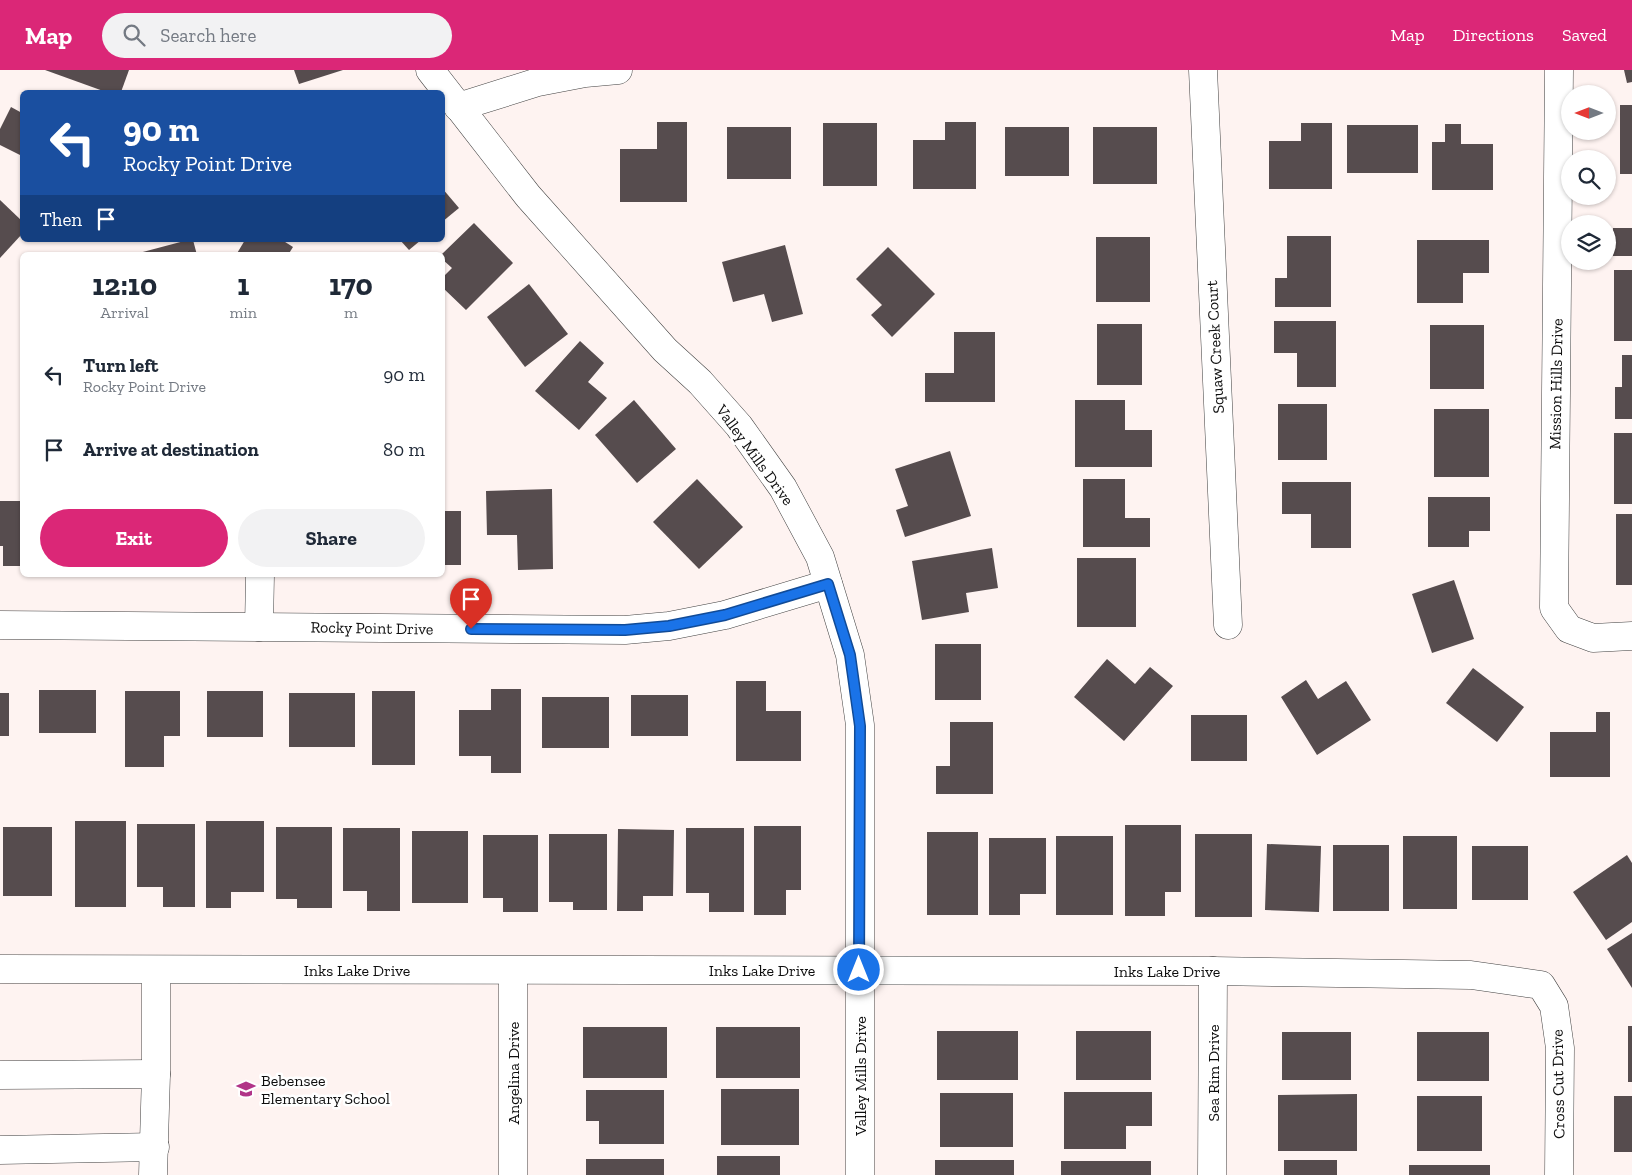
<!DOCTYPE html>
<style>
:root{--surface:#fff;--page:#f2f2f3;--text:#1f2937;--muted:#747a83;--accent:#db2777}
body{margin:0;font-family:"Zilla Slab",serif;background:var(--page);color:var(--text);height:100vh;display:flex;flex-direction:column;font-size:19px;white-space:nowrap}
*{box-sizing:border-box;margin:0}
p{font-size:16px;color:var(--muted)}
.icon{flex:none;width:28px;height:28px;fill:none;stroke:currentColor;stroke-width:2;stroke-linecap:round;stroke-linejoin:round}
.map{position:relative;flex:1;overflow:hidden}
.details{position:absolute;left:20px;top:182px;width:425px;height:325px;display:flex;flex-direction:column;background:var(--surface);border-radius:8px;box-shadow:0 1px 4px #0004}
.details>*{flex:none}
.banner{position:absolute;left:20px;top:20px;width:425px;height:152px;border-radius:8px;box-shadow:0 1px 4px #0004;background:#1a4fa0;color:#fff;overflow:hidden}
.needle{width:32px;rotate:270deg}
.fabs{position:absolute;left:1561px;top:15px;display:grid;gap:10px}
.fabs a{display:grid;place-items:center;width:55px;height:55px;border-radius:50%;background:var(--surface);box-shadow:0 1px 4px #0004;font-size:25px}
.pin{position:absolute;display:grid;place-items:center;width:42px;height:42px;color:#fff;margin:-51px -21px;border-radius:50% 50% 50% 0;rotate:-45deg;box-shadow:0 0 5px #0007}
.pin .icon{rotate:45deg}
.me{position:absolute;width:55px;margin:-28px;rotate:0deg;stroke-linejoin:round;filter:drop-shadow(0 0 4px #0008)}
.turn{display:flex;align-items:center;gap:18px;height:105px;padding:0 20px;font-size:22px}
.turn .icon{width:65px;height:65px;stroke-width:2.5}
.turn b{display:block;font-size:35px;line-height:42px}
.then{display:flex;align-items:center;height:48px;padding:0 20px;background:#0003;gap:10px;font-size:19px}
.eta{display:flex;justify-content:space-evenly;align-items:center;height:85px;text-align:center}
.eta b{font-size:30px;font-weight:700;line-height:35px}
.action{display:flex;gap:10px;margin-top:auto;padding:10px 20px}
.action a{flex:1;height:58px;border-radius:30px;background:var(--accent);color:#fff;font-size:20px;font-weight:700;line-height:58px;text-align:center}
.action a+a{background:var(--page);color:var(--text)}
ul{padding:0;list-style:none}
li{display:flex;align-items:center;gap:15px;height:75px;padding:0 20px}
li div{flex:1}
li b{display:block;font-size:19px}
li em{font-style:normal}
header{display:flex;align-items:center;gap:30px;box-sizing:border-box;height:70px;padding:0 25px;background:var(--accent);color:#fff}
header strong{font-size:24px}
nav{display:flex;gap:28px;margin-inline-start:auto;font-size:18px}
.search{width:350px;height:45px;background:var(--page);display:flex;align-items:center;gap:12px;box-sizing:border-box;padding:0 18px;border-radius:28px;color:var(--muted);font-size:19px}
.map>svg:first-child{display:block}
.building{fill:#564c4e}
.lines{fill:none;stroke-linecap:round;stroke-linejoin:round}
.minor-casing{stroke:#414141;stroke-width:29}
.minor{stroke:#fff;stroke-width:28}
.route-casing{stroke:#114b97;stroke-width:12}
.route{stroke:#1a73e8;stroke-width:9}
.labels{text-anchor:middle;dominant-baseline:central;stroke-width:5;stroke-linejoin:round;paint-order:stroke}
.street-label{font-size:16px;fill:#0e0e0e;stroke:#fff}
.poi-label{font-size:16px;fill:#0e0e0e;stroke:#fff;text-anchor:start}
</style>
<header>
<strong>Map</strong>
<div class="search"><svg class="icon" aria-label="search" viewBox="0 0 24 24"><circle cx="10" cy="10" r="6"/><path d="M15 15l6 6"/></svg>Search here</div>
<nav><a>Map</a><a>Directions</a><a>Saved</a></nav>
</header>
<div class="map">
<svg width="1632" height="1105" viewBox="0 0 1632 1105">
<rect width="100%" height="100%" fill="#fef3f1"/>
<g class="building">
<polygon points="45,0 129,0 121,22 106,22"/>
<polygon points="294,0 343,0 299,14"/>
<polygon points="1624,0 1632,0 1632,12 1627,13"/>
<rect x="1620" y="35" width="12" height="69"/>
<polygon points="11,37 22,43 22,86 0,75 0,59"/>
<polygon points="657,52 687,52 687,132 620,132 620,79 657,79"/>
<polygon points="945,52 976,52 976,119 913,119 913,70 945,70"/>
<rect x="823" y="53" width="54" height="63"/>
<polygon points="1301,53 1332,53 1332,119 1269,119 1269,71 1301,71"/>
<polygon points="1445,54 1461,54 1461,74 1493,74 1493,120 1432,120 1432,72 1445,72"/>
<rect x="1347" y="55" width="71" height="48"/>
<rect x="727" y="57" width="64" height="52"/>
<rect x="1005" y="57" width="64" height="49"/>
<rect x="1093" y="57" width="64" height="57"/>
<polygon points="442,118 459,138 442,152"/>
<polygon points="0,130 22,151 22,164 0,188"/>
<polygon points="474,153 513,193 466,240 442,217 442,208 452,198 442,189 442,184"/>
<rect x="1613" y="158" width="19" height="28"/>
<polygon points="1287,166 1331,166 1331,237 1275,237 1275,208 1287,208"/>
<rect x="1096" y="167" width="54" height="65"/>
<polygon points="188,170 193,170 197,185 139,185 139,183"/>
<polygon points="245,170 282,170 293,177 288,185 236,185"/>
<polygon points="400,170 421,170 409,180"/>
<polygon points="1417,170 1489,170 1489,203 1463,203 1463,233 1417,233"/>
<polygon points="785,175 803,244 772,252 764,224 733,232 722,192"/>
<polygon points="888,177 935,224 892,267 871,245 882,235 856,209"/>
<rect x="1614" y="200" width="18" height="71"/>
<polygon points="529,214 568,264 525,297 487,247"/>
<polygon points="1274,251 1336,251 1336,317 1297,317 1297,283 1274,283"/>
<rect x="1097" y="254" width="45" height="61"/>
<rect x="1430" y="255" width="54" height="64"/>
<polygon points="954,262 995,262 995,332 925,332 925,303 954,303"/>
<polygon points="580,271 604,293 588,312 607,328 579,360 535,321"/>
<polygon points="1622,285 1632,285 1632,349 1615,349 1615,317 1622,317"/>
<polygon points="634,330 676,379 637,413 595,365"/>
<polygon points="1075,330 1125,330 1125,360 1152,360 1152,397 1075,397"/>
<rect x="1278" y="334" width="49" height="56"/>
<rect x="1434" y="339" width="55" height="68"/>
<rect x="1614" y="363" width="18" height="71"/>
<polygon points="950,381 971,446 905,467 896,440 908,436 895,399"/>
<polygon points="697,409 743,457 699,499 653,452"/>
<polygon points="1083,409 1125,409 1125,448 1150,448 1150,477 1083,477"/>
<polygon points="1282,412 1351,412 1351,478 1311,478 1311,444 1282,444"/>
<polygon points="552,419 553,499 518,500 517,465 487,465 486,421"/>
<polygon points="1428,427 1490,427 1490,461 1469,461 1469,477 1428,477"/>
<polygon points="0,431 22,431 22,496 3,496 3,476 0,476"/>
<rect x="442" y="441" width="19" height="54"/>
<rect x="1616" y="444" width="16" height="71"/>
<polygon points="992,478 998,518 966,523 969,542 922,550 912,491"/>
<rect x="1077" y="488" width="59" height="69"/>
<polygon points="1454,510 1474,569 1432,583 1412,524"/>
<rect x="935" y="574" width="46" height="56"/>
<polygon points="1107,589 1135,614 1150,597 1173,616 1124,671 1074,627"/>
<polygon points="1473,598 1524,637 1497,672 1446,633"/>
<polygon points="1306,610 1318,629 1346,611 1371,650 1317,685 1281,627"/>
<polygon points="736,611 766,611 766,641 801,641 801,691 736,691"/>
<polygon points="491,619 521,619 521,703 491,703 491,686 459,686 459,640 491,640"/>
<rect x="39" y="620" width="57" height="43"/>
<polygon points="125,621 180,621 180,666 164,666 164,697 125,697"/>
<rect x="207" y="621" width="56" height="46"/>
<rect x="372" y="621" width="43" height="74"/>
<rect x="0" y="623" width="9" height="43"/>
<rect x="289" y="623" width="66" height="54"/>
<rect x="631" y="625" width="57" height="41"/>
<rect x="542" y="627" width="67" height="51"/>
<polygon points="1596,642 1610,642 1610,707 1550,707 1550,662 1596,662"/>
<rect x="1191" y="645" width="56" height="46"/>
<polygon points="950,652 993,652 993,724 936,724 936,696 950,696"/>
<rect x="75" y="751" width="51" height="86"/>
<polygon points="206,751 264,751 264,822 231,822 231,838 206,838"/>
<polygon points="137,754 195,754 195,837 163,837 163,817 137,817"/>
<polygon points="1125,755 1181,755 1181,822 1165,822 1165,846 1125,846"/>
<polygon points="754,756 801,756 801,820 786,820 786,845 754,845"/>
<rect x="3" y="757" width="49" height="69"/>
<polygon points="276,757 332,757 332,838 297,838 297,829 276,829"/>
<polygon points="343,758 400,758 400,841 367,841 367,821 343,821"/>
<polygon points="686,758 744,758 744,842 709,842 709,823 686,823"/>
<polygon points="618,759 674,760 673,826 643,826 643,841 617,841"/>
<rect x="412" y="761" width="56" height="72"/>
<rect x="927" y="762" width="51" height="83"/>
<polygon points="549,764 607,764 607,840 573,840 573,832 549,832"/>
<rect x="1195" y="764" width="57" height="83"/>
<polygon points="483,765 538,765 538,842 503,842 503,828 483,828"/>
<rect x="1056" y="766" width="57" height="79"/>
<rect x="1403" y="766" width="54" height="73"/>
<polygon points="989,768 1046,768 1046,824 1020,824 1020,845 989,845"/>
<polygon points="1267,774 1321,776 1319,842 1265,840"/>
<rect x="1333" y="775" width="56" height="66"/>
<rect x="1472" y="776" width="56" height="54"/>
<polygon points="1627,785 1632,793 1632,852 1606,870 1573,822"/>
<polygon points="1632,863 1632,918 1607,879"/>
<rect x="1628" y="956" width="4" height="56"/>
<rect x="583" y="957" width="84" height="51"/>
<rect x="716" y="957" width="84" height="51"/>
<rect x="937" y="961" width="81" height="49"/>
<rect x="1076" y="961" width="75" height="49"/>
<rect x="1282" y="962" width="69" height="48"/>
<rect x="1417" y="962" width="72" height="49"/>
<rect x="721" y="1019" width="78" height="56"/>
<polygon points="586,1020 664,1020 664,1074 599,1074 599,1051 586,1051"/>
<polygon points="1064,1022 1152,1022 1152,1056 1126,1056 1126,1079 1064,1079"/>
<rect x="940" y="1023" width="73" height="54"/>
<polygon points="1357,1024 1357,1081 1278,1081 1278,1025"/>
<rect x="1417" y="1026" width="65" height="55"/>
<rect x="1614" y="1026" width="18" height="56"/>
<rect x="717" y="1086" width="63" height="19"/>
<rect x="586" y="1089" width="78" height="16"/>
<rect x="935" y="1090" width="79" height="15"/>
<rect x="1284" y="1090" width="53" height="15"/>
<rect x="1061" y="1091" width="90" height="14"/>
<rect x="1409" y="1095" width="81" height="10"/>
</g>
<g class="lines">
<g class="minor-casing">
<g id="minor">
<polyline points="430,0 528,126 665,280 700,312 739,356 783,418 820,487 850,585 860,655 860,1105"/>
<polyline points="1203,0 1228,555"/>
<polyline points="1559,0 1554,538 1569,559 1593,568 1632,566"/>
<polyline points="458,37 538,12 585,3 618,0"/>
<polyline points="0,555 625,560 669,556 725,545 828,514"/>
<polyline points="259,557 260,505"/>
<polyline points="0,899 1213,901 1471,905 1541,915 1554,936 1560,978 1559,1105"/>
<polyline points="513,901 513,1105"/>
<polyline points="0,1005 156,1004"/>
<polyline points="0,1080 155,1077"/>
<polyline points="153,1105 156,1004 156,900"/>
<polyline points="1212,1105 1213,901"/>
</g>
</g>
<use href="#minor" class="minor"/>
</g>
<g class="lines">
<g class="route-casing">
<polyline id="route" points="471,559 625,560 669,556 725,545 828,514 850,585 860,656 859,900"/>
</g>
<use href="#route" class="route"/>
</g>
<defs>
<g id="school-bare" transform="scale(1.5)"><path d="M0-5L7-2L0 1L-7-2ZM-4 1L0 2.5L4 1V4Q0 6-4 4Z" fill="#b13488" stroke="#fff" stroke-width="2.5" paint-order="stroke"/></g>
</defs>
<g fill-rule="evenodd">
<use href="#school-bare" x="246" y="1019"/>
</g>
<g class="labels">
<g class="street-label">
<text transform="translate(1215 277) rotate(-93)">Squaw Creek Court</text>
<text transform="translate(1556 314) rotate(-89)">Mission Hills Drive</text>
<text transform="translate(755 385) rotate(54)">Valley Mills Drive</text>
<text transform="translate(372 558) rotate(1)">Rocky Point Drive</text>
<text x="357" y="900">Inks Lake Drive</text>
<text x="762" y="900">Inks Lake Drive</text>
<text x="1167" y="901">Inks Lake Drive</text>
<text transform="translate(513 1003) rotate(-90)">Angelina Drive</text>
<text transform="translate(1213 1003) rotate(-90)">Sea Rim Drive</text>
<text transform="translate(860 1006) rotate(-90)">Valley Mills Drive</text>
<text transform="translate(1558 1014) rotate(-91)">Cross Cut Drive</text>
</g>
<g class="poi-label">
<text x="261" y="1010">Bebensee<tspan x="261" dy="18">Elementary School</tspan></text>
</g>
</g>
</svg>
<div class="fabs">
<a><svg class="needle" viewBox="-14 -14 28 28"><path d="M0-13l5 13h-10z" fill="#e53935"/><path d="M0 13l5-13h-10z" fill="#747a83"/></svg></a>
<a><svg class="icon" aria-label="search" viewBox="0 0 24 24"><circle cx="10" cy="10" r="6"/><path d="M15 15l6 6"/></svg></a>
<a><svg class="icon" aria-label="layers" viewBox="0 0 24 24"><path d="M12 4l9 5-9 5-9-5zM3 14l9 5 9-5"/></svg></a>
</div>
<div class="pin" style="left:471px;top:559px;background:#d93025"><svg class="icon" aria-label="arrive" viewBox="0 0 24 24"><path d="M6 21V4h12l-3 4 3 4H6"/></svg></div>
<svg class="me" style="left:859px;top:900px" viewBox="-20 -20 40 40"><circle r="17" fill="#1a73e8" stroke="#fff" stroke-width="3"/><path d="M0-11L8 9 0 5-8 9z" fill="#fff"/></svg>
<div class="banner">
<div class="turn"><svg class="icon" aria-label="left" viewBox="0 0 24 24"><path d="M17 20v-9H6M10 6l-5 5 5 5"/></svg><div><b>90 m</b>Rocky Point Drive</div></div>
<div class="then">Then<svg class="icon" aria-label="arrive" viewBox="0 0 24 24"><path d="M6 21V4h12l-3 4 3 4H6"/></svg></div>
</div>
<section class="details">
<div class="eta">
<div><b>12:10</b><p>Arrival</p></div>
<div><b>1</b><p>min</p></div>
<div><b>170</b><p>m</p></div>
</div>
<ul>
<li><svg class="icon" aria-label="left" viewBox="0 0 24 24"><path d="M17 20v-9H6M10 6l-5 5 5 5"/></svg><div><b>Turn left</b><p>Rocky Point Drive</p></div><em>90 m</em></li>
<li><svg class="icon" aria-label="arrive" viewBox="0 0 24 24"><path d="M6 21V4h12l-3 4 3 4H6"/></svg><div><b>Arrive at destination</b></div><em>80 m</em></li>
</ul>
<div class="action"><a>Exit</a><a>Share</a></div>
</section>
</div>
